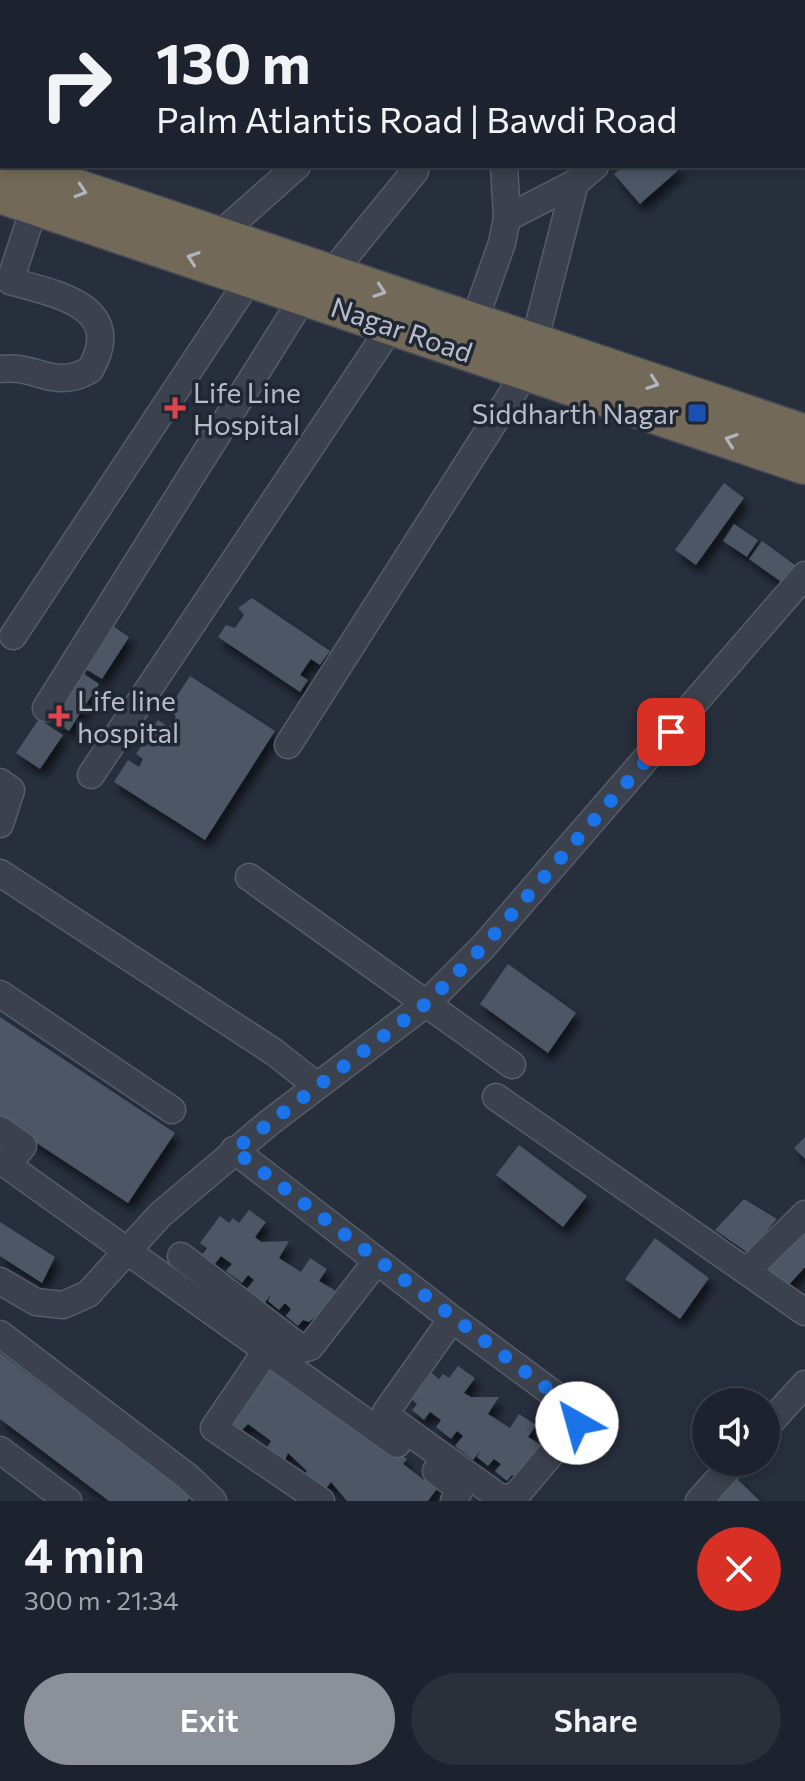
<!DOCTYPE html>
<meta charset="utf-8">
<style>
:root{--surface:#1d232e;--page:#2a2f3a;--text:#f1f3f6;--muted:#a0a4aa;--line:#3b404a;--accent:#8c9099}
body{margin:0;font-family:Commissioner,sans-serif;background:var(--page);color:var(--text);height:100vh;display:flex;flex-direction:column;font-size:30px;white-space:nowrap}
*{box-sizing:border-box;margin:0}
p{font-size:26px;color:var(--muted)}
.icon{flex:none;width:44px;height:44px;fill:none;stroke:currentColor;stroke-width:2;stroke-linecap:round;stroke-linejoin:round}
.map{position:relative;height:1501px;overflow:hidden}
.panel{display:flex;flex-direction:column;background:var(--surface);flex:1}
.panel>*{flex:none}
.guide{position:absolute;left:0px;top:0px;width:806px;height:168px;box-shadow:0 4px 12px #0003,0 0 0 2px var(--line);background:#1d232e;color:var(--text);overflow:hidden}
.controls{position:absolute;left:692px;top:1388px;display:grid;gap:16px}
.controls a{display:grid;place-items:center;width:88px;height:88px;border-radius:50%;background:var(--surface);box-shadow:0 4px 12px #0003,0 0 0 2px var(--line);font-size:40px}
.pin{position:absolute;display:grid;place-items:center;width:68px;height:68px;color:#fff;margin:-34px;border-radius:16px;box-shadow:0 4px 12px #0006}
.me{position:absolute;width:88px;margin:-44px;rotate:322deg;stroke-linejoin:round;filter:drop-shadow(0 0 6px #0008)}
.turn{display:flex;align-items:center;gap:28px;height:168px;padding:0 24px;font-size:36px}
.turn .icon{width:104px;height:104px;stroke-width:2.5}
.turn b{display:block;font-size:56px;line-height:68px}
.round{display:grid;place-items:center;flex:none;width:84px;height:84px;border-radius:42px;background:var(--page)}
.headline{display:flex;align-items:center;justify-content:space-between;height:136px;padding:0 24px}
h1{font-size:48px;font-weight:600;line-height:60px}
.primary-button{display:flex;gap:16px;margin-top:auto;padding:16px 24px}
.primary-button a{flex:1;height:92px;border-radius:48px;background:var(--accent);color:#fff;font-size:32px;font-weight:600;line-height:92px;text-align:center}
.primary-button a+a{background:var(--page);color:var(--text)}
.map>svg:first-child{display:block}
.building{fill:#4d5665;filter:url(#shadow)}
.lines{fill:none;stroke-linecap:round;stroke-linejoin:round}
.minor-casing{stroke:#565d68;stroke-width:29}
.highway-casing{stroke:#434a55;stroke-width:43}
.minor{stroke:#3b424d;stroke-width:26}
.highway{stroke:#726959;stroke-width:40}
.oneway{stroke:#b0b5bd}
.route{stroke:#1a73e8;stroke-width:14;stroke-dasharray:0 25.2}
.health-dot{fill:#e0444e;stroke:#202732;stroke-width:3}
.transit-dot{fill:#1a4fb4;stroke:#202732;stroke-width:3}
.labels{text-anchor:middle;dominant-baseline:central;stroke-width:7;stroke-linejoin:round;paint-order:stroke}
.street-label{font-size:28px;fill:#b7bdc8;stroke:#202732}
.poi-label{font-size:28px;fill:#b7bdc8;stroke:#202732;text-anchor:start}
</style>
<div class="map">
<svg width="805" height="1501" viewBox="0 0 805 1501">
<defs>
<filter id="shadow"><feDropShadow dx="5" dy="8" stdDeviation="4" flood-color="#0009"/></filter>
</defs>
<rect width="100%" height="100%" fill="#272f3d"/>
<g class="building">
<polygon points="623,166 683,166 640,204 614,174"/>
<polygon points="724,483 744,498 696,565 675,550"/>
<polygon points="734,524 758,540 747,557 723,541"/>
<polygon points="762,541 799,568 787,586 749,559"/>
<polygon points="252,598 330,651 320,665 311,659 300,675 308,680 300,692 218,637 226,625 235,628 244,615 238,608"/>
<polygon points="107,622 129,637 102,679 79,665"/>
<polygon points="78,670 99,684 69,731 47,717"/>
<polygon points="190,676 275,731 205,840 114,782 128,760 139,767 143,759 136,754 158,720 169,727 176,717 169,708"/>
<polygon points="39,719 63,735 40,769 16,753"/>
<polygon points="508,964 576,1013 548,1053 480,1004"/>
<polygon points="0,1017 175,1133 128,1203 0,1119"/>
<polygon points="805,1137 805,1159 794,1148"/>
<polygon points="519,1145 587,1196 563,1227 496,1175"/>
<polygon points="744,1199 777,1219 748,1253 715,1230"/>
<polygon points="249,1210 266,1222 255,1237 261,1242 289,1241 279,1258 301,1272 310,1258 327,1269 319,1281 336,1291 325,1309 309,1322 303,1320 298,1326 286,1316 291,1309 285,1303 279,1310 268,1301 271,1294 264,1304 246,1290 254,1280 248,1275 242,1283 226,1271 232,1264 221,1256 215,1264 202,1255 207,1248 200,1243 220,1216 229,1223 233,1218 239,1223"/>
<polygon points="0,1222 55,1257 42,1283 0,1256"/>
<polygon points="805,1228 805,1267 787,1287 768,1269"/>
<polygon points="655,1238 709,1278 680,1319 625,1279"/>
<polygon points="0,1353 191,1496 187,1501 109,1501 0,1419"/>
<polygon points="270,1358 282,1377 301,1393 306,1388 366,1432 363,1436 382,1448 386,1445 407,1459 403,1464 424,1480 428,1475 439,1486 428,1501 347,1501 331,1482 325,1490 304,1475 307,1471 288,1453 284,1463 266,1449 271,1441 248,1424 241,1431 227,1418"/>
<polygon points="458,1366 475,1378 464,1393 471,1397 499,1397 488,1414 510,1428 519,1414 536,1425 528,1437 545,1447 519,1478 512,1475 507,1481 495,1471 501,1464 494,1459 488,1466 477,1457 481,1450 473,1460 455,1446 463,1436 457,1431 451,1439 436,1427 441,1420 430,1412 424,1420 412,1410 417,1404 410,1398 429,1371 439,1379 443,1374 449,1378"/>
<polygon points="736,1478 760,1501 713,1501"/>
</g>
<g class="lines">
<g class="minor-casing">
<g id="minor">
<polyline points="287,0 296,2"/>
<polyline points="594,0 596,2"/>
<polyline points="659,0 660,2"/>
<polyline points="483,2 485,0"/>
<polyline points="545,2 546,0"/>
<polyline points="0,64 2,57"/>
<polyline points="804,64 805,63"/>
<polyline points="507,218 575,183"/>
<polyline points="218,236 297,166"/>
<polyline points="331,274 415,171"/>
<polyline points="474,322 502,243 507,218 504,166"/>
<polyline points="534,343 575,183 595,166"/>
<path d="M0 369C37 364 52 391 90 370 127 306 56 294 10 281L35 205"/>
<polyline points="13,636 250,278"/>
<polyline points="46,708 304,296"/>
<polyline points="288,745 526,372"/>
<polyline points="91,775 392,325"/>
<polyline points="0,782 11,790 0,824"/>
<polyline points="0,873 274,1052 317,1086"/>
<polyline points="249,877 512,1065"/>
<polyline points="0,994 172,1110"/>
<polyline points="496,1097 805,1312"/>
<polyline points="0,1130 23,1146 7,1165"/>
<polyline points="234,1150 452,1319 386,1412 388,1417 499,1497 509,1498 518,1493 577,1423 574,1409 452,1319"/>
<polyline points="0,1160 397,1444"/>
<polyline points="181,1256 302,1349 310,1347 376,1262"/>
<polyline points="748,1270 805,1214"/>
<polyline points="0,1281 36,1302 63,1305 88,1294 161,1214 270,1122 428,1002 483,947 805,575"/>
<polyline points="0,1334 188,1477 213,1501"/>
<polyline points="267,1350 214,1428 321,1501"/>
<polyline points="766,1427 805,1384"/>
<polyline points="0,1450 68,1501"/>
<polyline points="436,1471 460,1489 454,1501"/>
<polyline points="699,1501 734,1462"/>
</g>
</g>
<g class="highway-casing">
<g id="highway">
<polyline points="7,166 805,435"/>
<polyline points="0,193 805,464"/>
</g>
</g>
<use href="#minor" class="minor"/>
<use href="#highway" class="highway"/>
</g>
<defs><path id="oneway-chevron" d="M-2-3.5L2.5 0L-2 3.5" fill="none" stroke-width="1.6" stroke-linecap="round" stroke-linejoin="round" transform="scale(2)"/></defs>
<g class="oneway">
<use href="#oneway-chevron" transform="translate(81 191) rotate(18)"/>
<use href="#oneway-chevron" transform="translate(193 258) rotate(-161)"/>
<use href="#oneway-chevron" transform="translate(380 291) rotate(19)"/>
<use href="#oneway-chevron" transform="translate(653 383) rotate(19)"/>
<use href="#oneway-chevron" transform="translate(731 440) rotate(-161)"/>
</g>
<g class="lines">
<polyline class="route" points="577,1423 574,1409 234,1150 428,1002 483,947 671,732"/>
</g>
<g class="health-dot">
<path d="M171 396h8v8h8v8h-8v8h-8v-8h-8v-8h8z"/>
<path d="M55 704h8v8h8v8h-8v8h-8v-8h-8v-8h8z"/>
</g>
<rect class="transit-dot" x="687" y="403" width="20" height="20" rx="4"/>
<g class="labels">
<g class="street-label">
<text transform="translate(402 329) rotate(19)">Nagar Road</text>
</g>
<g class="poi-label">
<text x="193" y="392">Life Line<tspan x="193" dy="32">Hospital</tspan></text>
<text x="679" y="413" text-anchor="end">Siddharth Nagar</text>
<text x="77" y="700">Life line<tspan x="77" dy="32">hospital</tspan></text>
</g>
</g>
</svg>
<div class="controls">
<a><svg class="icon" aria-label="sound" viewBox="0 0 24 24"><path d="M4 9h4l5-4v14l-5-4H4zM17 9q2 3 0 6"/></svg></a>
</div>
<div class="pin" style="left:671px;top:732px;background:#d93025"><svg class="icon" aria-label="arrive" viewBox="0 0 24 24"><path d="M6 21V4h12l-3 4 3 4H6"/></svg></div>
<svg class="me" style="left:577px;top:1423px" viewBox="-20 -20 40 40"><circle r="19" fill="#fff"/><path d="M0-13L10 11 0 6-10 11z" fill="#1a73e8"/></svg>
<div class="guide">
<div class="turn"><svg class="icon" aria-label="right" viewBox="0 0 24 24"><path d="M7 20v-9h11M14 6l5 5-5 5"/></svg><div><b>130 m</b>Palm Atlantis Road | Bawdi Road</div></div>
</div>
</div>
<section class="panel">
<div class="headline"><div><h1>4 min</h1><p>300 m · 21:34</p></div><a class="round" style="background:#d93025;color:#fff"><svg class="icon" aria-label="close" viewBox="0 0 24 24"><path d="M6 6l12 12M18 6L6 18"/></svg></a></div>
<div class="primary-button"><a>Exit</a><a>Share</a></div>
</section>
